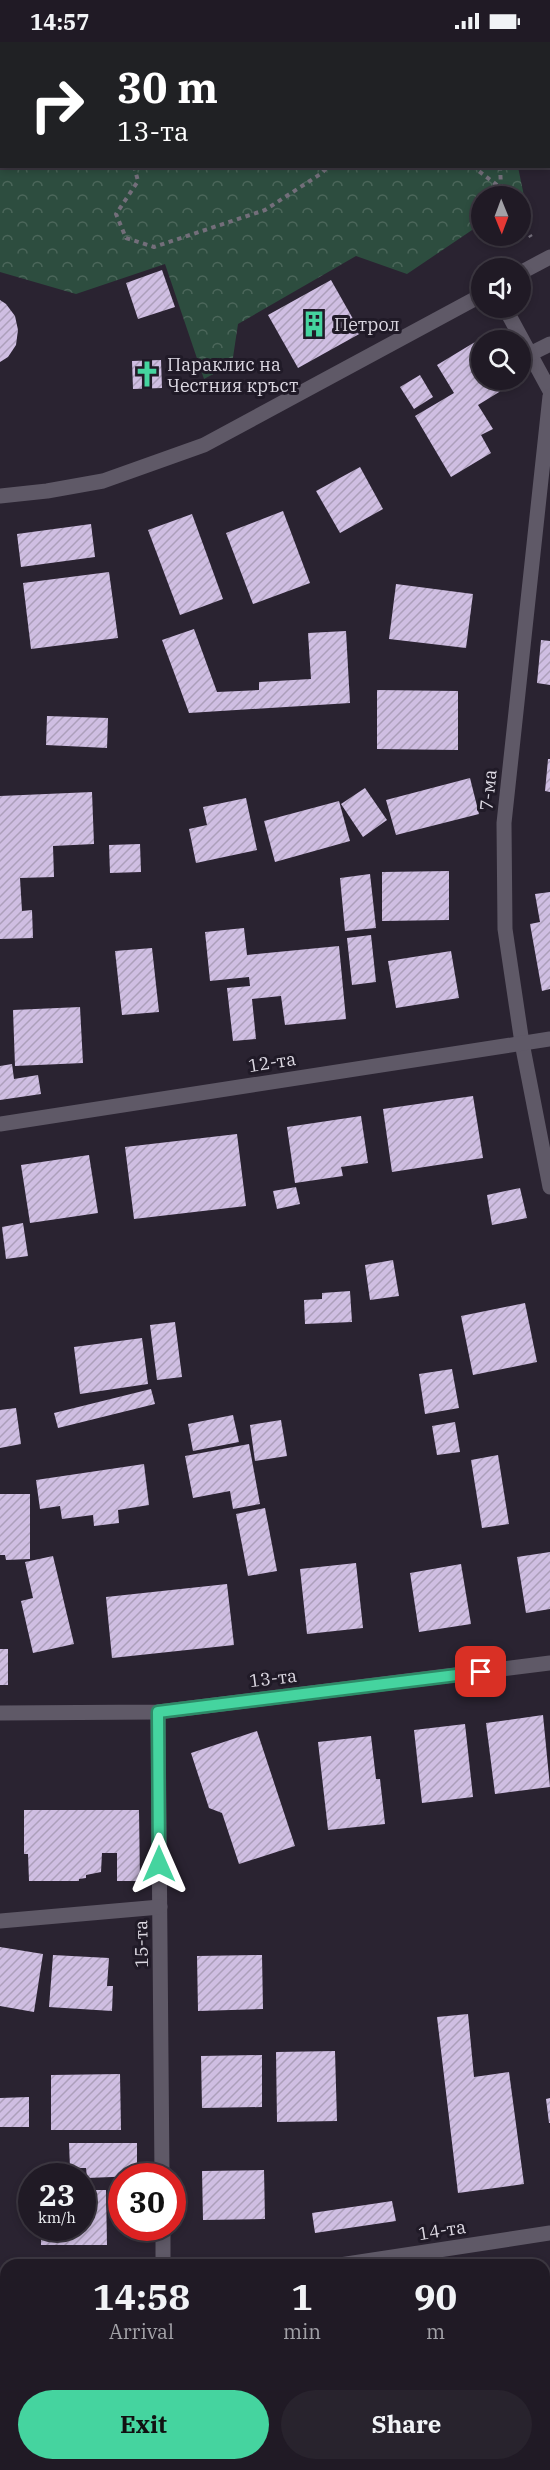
<!DOCTYPE html>
<meta charset="utf-8">
<style>
:root{--surface:#201a25;--page:#28232d;--text:#f1f3f6;--muted:#a2a1a7;--line:#3d3842;--accent:#45d49f}
body{margin:0;font-family:"IBM Plex Serif",serif;background:var(--page);color:var(--text);height:100vh;display:flex;flex-direction:column;font-size:22px;white-space:nowrap}
*{box-sizing:border-box;margin:0}
p{font-size:20px;color:var(--muted)}
.icon{flex:none;width:33px;height:33px;fill:none;stroke:currentColor;stroke-width:2;stroke-linecap:round;stroke-linejoin:round}
.map{position:relative;flex:1;overflow:hidden}
.sheet{position:absolute;left:0px;top:2217px;width:550px;height:212px;display:flex;flex-direction:column;background:var(--surface);border-radius:18px 18px 0 0;box-shadow:0 3px 9px #0003,0 0 0 2px var(--line)}
.sheet>*{flex:none}
.guide{position:absolute;left:0px;top:0px;width:550px;height:126px;box-shadow:0 3px 9px #0003,0 0 0 2px var(--line);background:#202124;color:#fff;overflow:hidden}
.needle{width:39px;rotate:179deg}
.tools{position:absolute;left:471px;top:144px;display:grid;gap:12px}
.tools a{display:grid;place-items:center;width:60px;height:60px;border-radius:50%;background:var(--surface);box-shadow:0 3px 9px #0003,0 0 0 2px var(--line);font-size:30px}
.speed{position:absolute;left:18px;top:2121px;display:flex;gap:12px;font-size:30px;font-weight:700;text-align:center}
.speed>*{display:grid;place-content:center;width:78px;height:78px;border-radius:50%;background:var(--surface);box-shadow:0 3px 9px #0003,0 0 0 2px var(--line);line-height:1}
.speed small{font-size:15px;font-weight:400}
.speed .limit{border:9px solid #d22;background:#fff;color:#111}
.pin{position:absolute;display:grid;place-items:center;width:51px;height:51px;color:#fff;margin:-26px;border-radius:12px;box-shadow:0 3px 9px #0006}
.me{position:absolute;width:66px;margin:-33px;rotate:0deg;stroke-linejoin:round;filter:drop-shadow(0 0 4px #0008)}
.turn{display:flex;align-items:center;gap:21px;height:126px;padding:0 18px;font-size:27px}
.turn .icon{width:78px;height:78px;stroke-width:2.5}
.turn b{display:block;font-size:42px;line-height:51px}
.eta{display:flex;justify-content:space-evenly;align-items:center;height:102px;text-align:center}
.eta b{font-size:36px;font-weight:700;line-height:42px}
.cta{display:flex;gap:12px;margin-top:auto;padding:12px 18px}
.cta a{flex:1;height:69px;border-radius:36px;background:var(--accent);color:#111;font-size:24px;font-weight:700;line-height:69px;text-align:center}
.cta a+a{background:var(--page);color:var(--text)}
.status{display:flex;justify-content:space-between;align-items:center;height:42px;padding:0 30px;background:var(--surface);direction:ltr}
.status svg{height:16px;fill:currentColor}
.map>svg:first-child{display:block}
.forest{fill:url(#forest-crowns)}
.building{fill:url(#building-hatch)}
.lines{fill:none;stroke-linecap:round;stroke-linejoin:round}
.path{stroke:#736e7a;stroke-width:4;stroke-dasharray:4.5 4.5;stroke-linecap:butt}
.minor{stroke:#5f5967;stroke-width:15}
.route-casing{stroke:#2d8a67;stroke-width:15}
.route{stroke:#45d49f;stroke-width:10}
.labels{text-anchor:middle;dominant-baseline:central;stroke-width:6;stroke-linejoin:round;paint-order:stroke}
.poi-label{font-size:18px;fill:#dcd8e2;stroke:#201a27;text-anchor:start}
.street-label{font-size:18px;fill:#dcd8e2;stroke:#201a27}
</style>
<div class="status"><b>14:57</b><svg viewBox="0 0 49 12"><path d="M0 12V9h3v3zM5 12V6h3v6zM10 12V3h3v9zM15 12V0h3v12zM26 1h20v11H26zM47 4h2v5h-2z"/></svg></div>
<div class="map">
<svg width="550" height="2428" viewBox="0 0 550 2428">
<defs>
<pattern id="forest-crowns" width="20" height="18" patternUnits="userSpaceOnUse" patternTransform="scale(1.5)"><rect width="20" height="18" fill="#2d4d3f"/><path d="M2 6a3 3 0 1 1 6 0M12 15a3 3 0 1 1 6 0" fill="none" stroke="#4b665a"/></pattern>
<pattern id="building-hatch" width="6" height="6" patternUnits="userSpaceOnUse" patternTransform="scale(1.5)"><rect width="6" height="6" fill="#cfbee2"/><path d="M-1 1l2-2M0 6l6-6M5 7l2-2" fill="none" stroke="#ac9fba"/></pattern>
</defs>
<rect width="100%" height="100%" fill="#2a2331"/>
<polygon class="forest" points="0,0 431,0 432,1 2,2 2,124 518,125 524,154 521,156 520,154 482,154 481,182 407,232 356,214 238,282 232,322 204,337 165,222 76,252 0,230"/>
<g class="building">
<polygon points="162,228 175,265 138,277 126,241"/>
<polygon points="331,238 361,291 298,326 268,273"/>
<polygon points="0,258 6,262 15,274 18,288 16,303 8,315 0,320"/>
<polygon points="475,300 482,311 482,338 498,338 504,347 478,363 493,387 481,393 491,411 451,435 415,374 454,351 437,323"/>
<polygon points="161,318 162,346 133,347 132,319"/>
<polygon points="420,333 433,355 414,367 400,345"/>
<polygon points="360,425 383,467 340,491 316,449"/>
<polygon points="283,469 310,541 253,562 226,491"/>
<polygon points="192,472 223,557 180,573 148,488"/>
<polygon points="91,482 95,515 21,525 17,492"/>
<polygon points="109,530 118,596 31,607 23,541"/>
<polygon points="396,542 473,552 466,606 389,597"/>
<polygon points="194,587 217,650 259,648 259,640 311,637 308,591 346,589 350,661 189,671 162,598"/>
<polygon points="541,598 550,599 550,643 537,641"/>
<polygon points="377,648 458,649 458,708 377,707"/>
<polygon points="47,674 108,676 107,706 46,703"/>
<polygon points="548,717 550,717 550,750 545,749"/>
<polygon points="470,736 479,772 396,793 386,758"/>
<polygon points="365,746 387,778 363,795 341,762"/>
<polygon points="92,750 94,802 53,804 54,835 20,836 22,869 32,868 33,896 0,897 0,754"/>
<polygon points="246,756 257,808 196,821 189,787 207,783 203,765"/>
<polygon points="339,759 350,799 275,820 264,779"/>
<polygon points="140,802 141,830 110,831 109,803"/>
<polygon points="449,829 449,878 382,879 382,830"/>
<polygon points="370,832 376,886 345,889 340,836"/>
<polygon points="550,850 550,947 542,949 530,882 540,880 535,852"/>
<polygon points="244,886 247,913 339,904 346,977 285,983 281,954 252,957 256,997 233,999 227,946 250,944 249,935 210,939 205,890"/>
<polygon points="371,893 376,940 352,943 347,896"/>
<polygon points="152,906 159,970 122,973 115,909"/>
<polygon points="451,909 459,956 396,966 388,919"/>
<polygon points="80,965 83,1021 15,1024 13,968"/>
<polygon points="12,1022 14,1037 38,1033 41,1052 0,1058 0,1024"/>
<polygon points="473,1054 483,1116 392,1130 383,1067"/>
<polygon points="361,1074 368,1121 341,1125 343,1134 295,1141 287,1085"/>
<polygon points="237,1092 246,1164 134,1177 125,1105"/>
<polygon points="89,1113 98,1171 30,1181 21,1123"/>
<polygon points="296,1145 300,1162 277,1167 273,1149"/>
<polygon points="520,1146 527,1176 492,1183 487,1153"/>
<polygon points="23,1181 28,1214 6,1217 2,1185"/>
<polygon points="393,1218 399,1254 370,1258 365,1223"/>
<polygon points="350,1249 352,1280 305,1282 304,1258 322,1257 322,1251"/>
<polygon points="525,1261 537,1320 473,1333 461,1274"/>
<polygon points="175,1280 182,1335 157,1338 150,1283"/>
<polygon points="142,1296 148,1342 80,1352 74,1305"/>
<polygon points="452,1327 459,1366 425,1372 419,1332"/>
<polygon points="151,1347 155,1362 58,1386 54,1371"/>
<polygon points="16,1366 21,1402 0,1406 0,1368"/>
<polygon points="233,1373 239,1400 193,1409 188,1382"/>
<polygon points="281,1378 287,1414 255,1419 250,1383"/>
<polygon points="455,1380 460,1410 437,1413 432,1384"/>
<polygon points="249,1402 260,1462 233,1467 230,1449 193,1456 185,1414"/>
<polygon points="498,1413 509,1482 482,1486 471,1418"/>
<polygon points="144,1422 149,1463 118,1468 119,1481 94,1484 93,1473 62,1477 60,1464 40,1467 36,1438"/>
<polygon points="0,1452 30,1452 30,1517 6,1518 5,1513 0,1513"/>
<polygon points="265,1466 277,1529 248,1534 236,1472"/>
<polygon points="550,1510 550,1567 526,1571 517,1515"/>
<polygon points="53,1514 74,1602 33,1611 21,1559 33,1556 25,1520"/>
<polygon points="356,1521 363,1586 307,1592 300,1527"/>
<polygon points="461,1522 471,1582 419,1590 410,1531"/>
<polygon points="227,1542 234,1603 112,1616 106,1555"/>
<rect x="0" y="1607" width="8" height="36"/>
<polygon points="543,1673 550,1745 495,1752 486,1681"/>
<polygon points="465,1682 473,1755 422,1761 414,1688"/>
<polygon points="257,1689 295,1804 239,1822 222,1771 209,1766 191,1711"/>
<polygon points="371,1694 376,1737 380,1737 385,1782 328,1788 318,1700"/>
<polygon points="24,1768 139,1768 140,1839 117,1839 117,1811 102,1811 101,1830 86,1833 86,1836 79,1837 79,1839 29,1839 28,1812 24,1812"/>
<polygon points="0,1905 43,1912 34,1970 0,1964"/>
<polygon points="53,1913 109,1916 107,1944 113,1944 112,1969 49,1965"/>
<polygon points="262,1913 263,1967 198,1969 197,1914"/>
<polygon points="468,1972 474,2035 509,2030 524,2142 458,2151 437,1975"/>
<polygon points="335,2009 337,2079 277,2080 276,2010"/>
<polygon points="262,2013 262,2065 202,2066 201,2014"/>
<polygon points="120,2032 121,2088 51,2088 51,2033"/>
<polygon points="29,2055 29,2085 0,2085 0,2056"/>
<polygon points="550,2056 550,2081 549,2081 546,2057"/>
<polygon points="69,2101 137,2101 137,2134 87,2136 86,2126 70,2126"/>
<polygon points="264,2128 265,2177 203,2178 202,2129"/>
<polygon points="82,2148 106,2148 107,2203 41,2203 41,2186 82,2186"/>
<polygon points="392,2159 396,2179 315,2191 312,2171"/>
<polygon points="0,2316 6,2318 6,2349 0,2348"/>
<polygon points="0,2351 6,2352 6,2377 0,2376"/>
<rect x="10" y="2423" width="99" height="5"/>
</g>
<g class="lines">
<g class="path">
<polyline points="92,0 93,2"/>
<polyline points="420,0 422,2"/>
<polyline points="48,2 51,0"/>
<polyline points="366,2 368,0"/>
<polyline points="0,39 2,38"/>
<polyline points="0,45 2,45"/>
<polyline points="134,124 138,139 116,172 126,196 154,205 265,168 322,131 328,124"/>
<polyline points="472,124 501,146 506,154"/>
<polyline points="500,124 501,145"/>
<polyline points="520,178 531,195"/>
</g>
<g class="minor">
<polyline points="520,231 550,215"/>
<polyline points="505,266 550,349"/>
<polyline points="530,312 550,302"/>
<polyline points="550,354 504,781 505,887 522,1001 550,1145"/>
<polyline points="0,454 47,449 103,439 204,403 482,253"/>
<polyline points="0,1082 550,997"/>
<polyline points="158,1670 162,2134"/>
<polyline points="0,1671 158,1670 550,1621"/>
<polyline points="0,1879 160,1865"/>
<polyline points="163,2186 163,2223"/>
<polyline points="340,2223 550,2191"/>
<polyline points="0,2254 6,2254"/>
<polyline points="162,2428 162,2422"/>
</g>
</g>
<g class="lines">
<g class="route-casing">
<polyline id="route" points="159,1822 158,1670 481,1630"/>
</g>
<use href="#route" class="route"/>
</g>
<defs>
<g id="building-bare" transform="scale(2.07)"><path d="M-4-6H4V6H1V3H-1V6H-4ZM-2.5-4.3h1.7v1.8h-1.7ZM.8-4.3h1.7v1.8H.8ZM-2.5-1h1.7V.8h-1.7ZM.8-1h1.7V.8H.8Z" fill="#45d49f" stroke="#201a27" stroke-width="2.5" paint-order="stroke"/></g>
<g id="church-bare" transform="scale(2.07)"><path d="M-1.2-6h2.4v3.5h3.3v2.4h-3.3V6h-2.4V-.1h-3.3v-2.4h3.3Z" fill="#45d49f" stroke="#201a27" stroke-width="2.5" paint-order="stroke"/></g>
</defs>
<g fill-rule="evenodd">
<use href="#building-bare" x="314" y="282"/>
<use href="#church-bare" x="147" y="332"/>
</g>
<g class="labels">
<g class="poi-label">
<text x="334" y="282">Петрол</text>
<text x="167" y="322">Параклис на<tspan x="167" dy="21">Честния кръст</tspan></text>
</g>
<g class="street-label">
<text transform="translate(488 748) rotate(-84)">7-ма</text>
<text transform="translate(272 1020) rotate(-9)">12-та</text>
<text transform="translate(273 1636) rotate(-7)">13-та</text>
<text transform="translate(141 1902) rotate(-91)">15-та</text>
<text transform="translate(442 2188) rotate(-9)">14-та</text>
</g>
</g>
</svg>
<div class="tools">
<a><svg class="needle" viewBox="-14 -14 28 28"><path d="M0-13l5 13h-10z" fill="#e53935"/><path d="M0 13l5-13h-10z" fill="#a2a1a7"/></svg></a>
<a><svg class="icon" aria-label="sound" viewBox="0 0 24 24"><path d="M4 9h4l5-4v14l-5-4H4zM17 9q2 3 0 6"/></svg></a>
<a><svg class="icon" aria-label="search" viewBox="0 0 24 24"><circle cx="10" cy="10" r="6"/><path d="M15 15l6 6"/></svg></a>
</div>
<div class="speed"><div>23<small>km/h</small></div><div class="limit">30</div></div>
<div class="pin" style="left:481px;top:1630px;background:#d93025"><svg class="icon" aria-label="arrive" viewBox="0 0 24 24"><path d="M6 21V4h12l-3 4 3 4H6"/></svg></div>
<svg class="me" style="left:159px;top:1822px" viewBox="-20 -20 40 40"><path d="M0-17L14 15 0 8-14 15z" fill="#45d49f" stroke="#fff" stroke-width="4"/></svg>
<div class="guide">
<div class="turn"><svg class="icon" aria-label="right" viewBox="0 0 24 24"><path d="M7 20v-9h11M14 6l5 5-5 5"/></svg><div><b>30 m</b>13-та</div></div>
</div>
<section class="sheet">
<div class="eta">
<div><b>14:58</b><p>Arrival</p></div>
<div><b>1</b><p>min</p></div>
<div><b>90</b><p>m</p></div>
</div>
<div class="cta"><a>Exit</a><a>Share</a></div>
</section>
</div>
